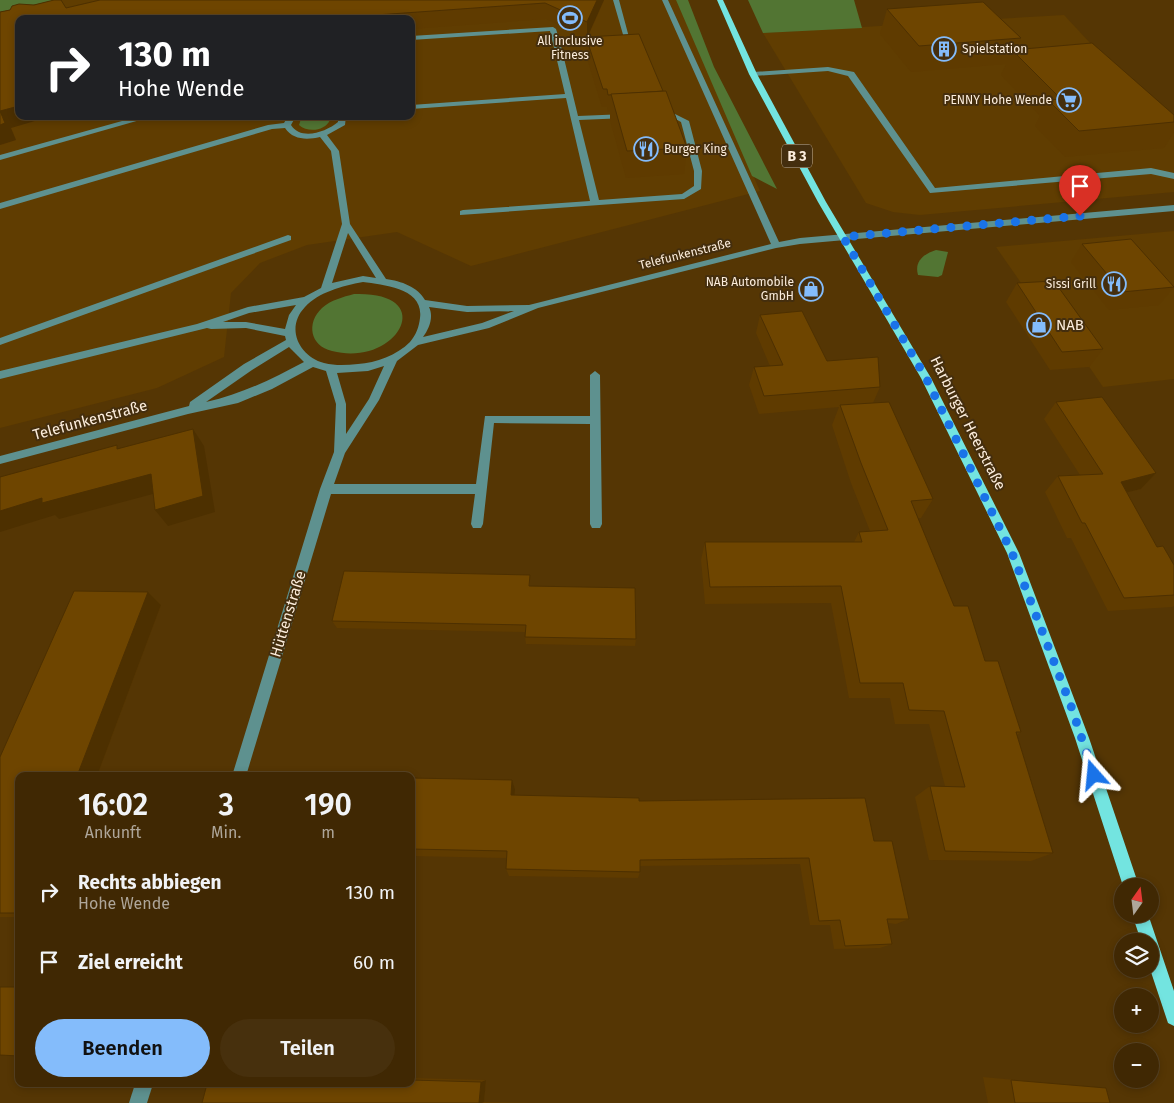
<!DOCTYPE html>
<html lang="de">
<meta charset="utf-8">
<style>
:root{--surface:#402803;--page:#47300d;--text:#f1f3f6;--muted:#aea69a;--line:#594425;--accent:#84bcfb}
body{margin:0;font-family:"Fira Sans",sans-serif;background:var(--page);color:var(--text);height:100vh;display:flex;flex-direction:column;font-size:19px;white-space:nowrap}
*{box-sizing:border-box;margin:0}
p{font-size:16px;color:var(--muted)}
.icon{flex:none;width:28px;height:28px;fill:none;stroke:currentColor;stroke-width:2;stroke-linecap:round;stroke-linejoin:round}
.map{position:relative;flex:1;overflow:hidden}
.sheet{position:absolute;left:15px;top:772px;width:400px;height:315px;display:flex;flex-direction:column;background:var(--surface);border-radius:10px;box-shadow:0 2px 8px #0003,0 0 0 1px var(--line)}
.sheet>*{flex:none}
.hud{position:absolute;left:15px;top:15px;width:400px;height:105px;border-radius:10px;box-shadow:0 2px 8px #0003,0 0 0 1px var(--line);background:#202124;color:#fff;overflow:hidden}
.needle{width:32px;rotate:14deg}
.fabs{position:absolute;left:1114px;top:878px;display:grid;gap:10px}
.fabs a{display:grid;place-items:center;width:45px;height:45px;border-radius:50%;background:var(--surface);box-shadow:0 2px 8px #0003,0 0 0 1px var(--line);font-size:25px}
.pin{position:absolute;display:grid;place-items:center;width:42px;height:42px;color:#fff;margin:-51px -21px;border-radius:50% 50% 50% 0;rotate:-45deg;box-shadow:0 0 5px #0007}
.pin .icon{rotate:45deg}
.me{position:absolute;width:55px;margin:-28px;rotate:342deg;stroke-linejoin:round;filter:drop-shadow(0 0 4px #0008)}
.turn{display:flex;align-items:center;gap:18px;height:105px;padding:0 20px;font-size:22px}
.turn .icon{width:65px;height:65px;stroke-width:2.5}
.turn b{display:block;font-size:35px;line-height:42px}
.eta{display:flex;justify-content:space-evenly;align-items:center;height:85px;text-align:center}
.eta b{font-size:30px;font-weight:600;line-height:35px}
.primary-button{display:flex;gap:10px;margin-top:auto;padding:10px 20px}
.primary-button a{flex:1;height:58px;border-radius:30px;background:var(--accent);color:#111;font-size:20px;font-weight:600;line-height:58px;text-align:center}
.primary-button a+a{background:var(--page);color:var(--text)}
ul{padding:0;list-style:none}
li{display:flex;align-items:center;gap:15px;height:70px;padding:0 20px}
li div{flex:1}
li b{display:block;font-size:19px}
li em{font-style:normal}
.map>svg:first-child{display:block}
.built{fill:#603d01;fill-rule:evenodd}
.green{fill:#527533}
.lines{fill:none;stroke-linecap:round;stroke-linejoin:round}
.minor{fill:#5e918f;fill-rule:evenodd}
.major{fill:#73e4e0;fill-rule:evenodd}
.wall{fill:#5f3b00}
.shaded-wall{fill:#4d3000}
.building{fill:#6e4500;stroke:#4d3000}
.route{stroke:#1a73e8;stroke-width:9;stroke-dasharray:0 16.2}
.labels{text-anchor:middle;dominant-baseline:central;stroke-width:4;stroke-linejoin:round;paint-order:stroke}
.far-poi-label{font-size:12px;fill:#fceddc;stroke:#442e0e;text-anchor:end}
.far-street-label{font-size:12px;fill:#fceddc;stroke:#442e0e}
.shield{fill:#442e0e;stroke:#c5b49e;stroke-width:1}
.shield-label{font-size:14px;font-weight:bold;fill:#fceddc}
.poi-label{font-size:15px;fill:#fceddc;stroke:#442e0e;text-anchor:start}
.street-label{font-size:15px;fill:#fceddc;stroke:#442e0e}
</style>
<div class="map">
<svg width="1174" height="1103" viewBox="0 0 1174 1103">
<rect width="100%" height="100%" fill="#553604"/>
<g class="built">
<path d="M56 0H676L760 191 471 266 397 232 307 245 260 263 231 293 224 357 157 388 0 428V12ZM19 19H411V116H19Z"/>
<polygon points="1064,15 1174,133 1174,192 920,215 893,212 866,203 763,33"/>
<polygon points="1174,231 1174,379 1103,387 1043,299 1033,300 996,247"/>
</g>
<g class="green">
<polygon points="0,0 56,0 0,12"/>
<polygon points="676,0 688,0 714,67 777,189 752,176"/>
<polygon points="748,0 854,0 862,28 763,33"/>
<path d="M305 116H328L330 120C325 131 308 133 299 125L301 119Z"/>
<path d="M936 250 948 252 942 275 938 277 918 275C914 261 924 254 936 250Z"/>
<path d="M354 294C441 291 397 368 332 351 310 346 306 323 322 308 331 300 343 297 354 294Z"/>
</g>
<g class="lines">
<g class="minor">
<polygon points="613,0 619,0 630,41 561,46 578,116 626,114 630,116 626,118 579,120 599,200 682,194 694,186 694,171 681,122 668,115 661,116 657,114 669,111 689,121 702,171 701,189 684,199 460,215 460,211 463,210 590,201 566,98 411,109 411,105 565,94 550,31 411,40 411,36 553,27 556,29 560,42 624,38"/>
<path d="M662 0H668L779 242 800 238 1174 205V211L800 244 776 248 538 308 489 328 418 345 397 361 379 400 345 453 334 484H476L485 416H590V375L595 371 600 375 602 524 600 528H592L590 524V424L494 423 483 524 481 528H473L471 524 475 494H331L246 776H232L320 489 334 452 336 404 326 371 313 367 272 389 238 403 188 414 0 464V456L189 406 190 402 244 364 286 340 285 336 246 328 211 329 207 328 0 379V371L197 324 248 307 304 297 321 288 342 224 331 151 320 137C307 140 293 140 285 128L272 129 0 209V203L268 125 284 123 288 116H296L291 125C301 141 326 132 338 122V116H346L345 125 327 135 339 151 350 224 386 279C401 281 418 287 425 300L467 306 529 305 771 244ZM348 233 376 278 363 276 332 283ZM363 282C384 285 424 288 420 318 419 327 416 335 410 342 397 355 376 363 358 364 347 365 336 366 324 363 299 356 285 328 305 307 319 292 342 286 363 282ZM296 305 289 315 285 329 246 322H223L249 313ZM429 307 467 312 514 311 482 323 423 337C429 329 434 317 429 307ZM289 347 304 362C272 379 242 394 206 402L252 370ZM384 366 369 399 346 434V404L337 373 368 371Z"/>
<polygon points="828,67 854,72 935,188 1151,168 1174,173 1174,179 1151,174 930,193 848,76 828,71 753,76 749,74 753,72"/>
<polygon points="140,116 154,116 0,160 0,155"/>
<polygon points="288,235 291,236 291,240 0,345 0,338"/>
<polygon points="135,1084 153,1084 147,1103 129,1103"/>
</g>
<g class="major">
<polygon points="717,0 723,0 757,74 826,202 931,378 1019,553 1089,738 1139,886 1123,886 1075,738 1007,553 921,378 818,202 749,74"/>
<polygon points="1132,914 1148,914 1174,991 1174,1026 1168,1023 1150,969 1150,941 1141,941"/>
</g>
</g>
<g class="wall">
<polygon points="100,0 604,0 588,37 663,91 687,148 684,174 626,178 610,120 610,112 608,112 607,107 602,107 586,55 586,38 546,19 411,29 411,19 19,19 11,128 16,140 0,145 0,12 66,8"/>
<polygon points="887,9 1021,38 1017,49 1174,115 1174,132 1164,148 1065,157 1035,126 1040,116 1001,75 1006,64 911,72 880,34"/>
<polygon points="1082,244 1174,287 1159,305 1109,310 1071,262"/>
<polygon points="1017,283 1103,349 1089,367 1050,370 1006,302"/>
<polygon points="760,315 827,361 880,387 873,403 933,499 921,518 918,518 954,606 985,661 1021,732 1017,735 1053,853 1031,861 929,860 915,797 930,786 945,786 929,724 895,724 890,698 849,698 831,603 705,604 701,560 705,542 854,542 859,532 870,531 851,483 832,425 839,407 759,414 749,385 754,367 770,366 756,333"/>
<polygon points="1056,402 1156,473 1141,489 1127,492 1157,547 1174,565 1174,606 1172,607 1108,611 1071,538 1067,538 1045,492 1058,476 1080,475 1044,419"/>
<polygon points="530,575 530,586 636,639 635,646 526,644 525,637 525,632 337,628 332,621"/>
<polygon points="148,592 161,605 97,776 19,776 19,917 0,917 0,757"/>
<polygon points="411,778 512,780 515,789 515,795 639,801 874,841 909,919 896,924 888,923 892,944 880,948 834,949 830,925 810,925 800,864 640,866 640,872 638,878 509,876 506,869 506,858 411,856"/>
<polygon points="983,1077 1106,1088 1110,1103 988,1103"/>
<polygon points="411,1078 486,1080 484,1102 537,1103 202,1103 411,1084"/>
</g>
<g class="shaded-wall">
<polygon points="597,0 604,0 587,38 587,22"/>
<polygon points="19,106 19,116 52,116 11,128 16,140 0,145 0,111"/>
<polygon points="193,429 204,446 215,512 168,526 155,510"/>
<polygon points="1156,473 1141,489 1107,497 1121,482"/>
<polygon points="151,474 164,491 59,519 55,515 0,532 0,511 42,498"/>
<polygon points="148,592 161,605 97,776 77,776"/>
<polygon points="512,780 515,789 514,804 511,795"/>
<polygon points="486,1080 484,1102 482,1103 479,1103 481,1082"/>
</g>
<g class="building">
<polygon points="54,0 61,0 66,8 100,0 597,0 587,22 545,3 320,19 19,19 19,106 0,111 5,123 0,125 0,12 10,10 12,6 19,4 34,5"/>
<polygon points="983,2 1021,38 919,46 887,9"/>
<polygon points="639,34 663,91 608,95 607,89 603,89 586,37"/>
<polygon points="1092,43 1174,115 1174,122 1079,131 1048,100 1061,99 1012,50"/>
<polygon points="666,91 687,148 627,151 611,94"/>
<polygon points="1131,239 1174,287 1122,292 1082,244"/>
<polygon points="1054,281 1103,349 1062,352 1017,283"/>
<polygon points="802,311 827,361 878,357 880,387 764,396 754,367 783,365 760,315"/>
<polygon points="1102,397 1156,473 1121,482 1157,547 1163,546 1174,565 1174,595 1124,598 1085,523 1082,523 1058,476 1103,474 1056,402"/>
<polygon points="889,402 933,499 911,501 954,606 968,606 985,661 998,661 1021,732 1016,732 1053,853 945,851 930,786 965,787 944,711 909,710 903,683 860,683 841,586 710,587 705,542 862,542 859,532 888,530 861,463 840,405"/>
<polygon points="193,429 203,496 155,510 151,474 42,503 42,498 0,511 0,477 117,445 117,449"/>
<polygon points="344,571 530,575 529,586 635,588 636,639 525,637 526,625 332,621"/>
<polygon points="74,591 148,592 77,776 19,776 19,913 0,913 0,757"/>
<polygon points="290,775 348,776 289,776"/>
<polygon points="411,778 512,780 511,795 639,798 639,801 865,798 874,841 892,841 909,919 887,919 892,944 845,946 840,920 819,921 809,858 640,860 640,872 506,869 507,851 411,849"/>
<polygon points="0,987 19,987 19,1056 0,1055"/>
<polygon points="411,1080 481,1082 479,1103 202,1103 207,1084 411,1084"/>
<polygon points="1011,1080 1106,1088 1110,1103 1015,1103"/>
</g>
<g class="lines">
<polyline class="route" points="1080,216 843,237 926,378 1012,553 1071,706 1094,775"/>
</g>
<defs>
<g id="stadium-ring" transform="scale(1.25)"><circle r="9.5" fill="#442e0e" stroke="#84bcfb" stroke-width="1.5"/><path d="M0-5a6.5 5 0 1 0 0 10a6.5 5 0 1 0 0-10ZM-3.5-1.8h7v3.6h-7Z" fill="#84bcfb"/></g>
<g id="building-ring" transform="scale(1.25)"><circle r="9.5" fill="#442e0e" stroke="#84bcfb" stroke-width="1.5"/><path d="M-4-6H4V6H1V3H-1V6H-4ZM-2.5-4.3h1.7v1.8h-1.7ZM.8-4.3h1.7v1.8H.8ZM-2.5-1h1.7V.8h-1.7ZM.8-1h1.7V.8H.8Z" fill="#84bcfb"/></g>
<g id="supermarket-ring" transform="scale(1.25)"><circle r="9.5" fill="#442e0e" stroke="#84bcfb" stroke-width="1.5"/><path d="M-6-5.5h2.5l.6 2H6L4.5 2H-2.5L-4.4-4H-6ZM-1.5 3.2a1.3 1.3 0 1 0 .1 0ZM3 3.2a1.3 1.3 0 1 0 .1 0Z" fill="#84bcfb"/></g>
<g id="restaurant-ring" transform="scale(1.25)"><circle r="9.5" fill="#442e0e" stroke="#84bcfb" stroke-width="1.5"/><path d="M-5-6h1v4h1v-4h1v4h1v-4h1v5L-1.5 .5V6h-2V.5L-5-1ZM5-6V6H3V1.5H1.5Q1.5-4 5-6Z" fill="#84bcfb"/></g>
<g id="shop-ring" transform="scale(1.25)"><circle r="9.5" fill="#442e0e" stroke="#84bcfb" stroke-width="1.5"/><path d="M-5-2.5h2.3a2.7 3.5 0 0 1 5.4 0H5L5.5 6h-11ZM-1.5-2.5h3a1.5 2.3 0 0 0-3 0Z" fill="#84bcfb"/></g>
</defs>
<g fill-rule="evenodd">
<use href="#stadium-ring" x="570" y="18"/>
<use href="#building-ring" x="944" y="49"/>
<use href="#supermarket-ring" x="1069" y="100"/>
<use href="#restaurant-ring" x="646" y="149"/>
<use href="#restaurant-ring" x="1114" y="284"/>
<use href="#shop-ring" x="811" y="289"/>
<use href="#shop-ring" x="1039" y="325"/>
</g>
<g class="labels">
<g class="far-poi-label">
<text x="570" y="41" text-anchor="middle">All inclusive<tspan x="570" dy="14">Fitness</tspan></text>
<text x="962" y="49" text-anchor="start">Spielstation</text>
<text x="1052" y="100">PENNY Hohe Wende</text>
<text x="664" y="149" text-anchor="start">Burger King</text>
<text x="794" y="282">NAB Automobile<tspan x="794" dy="14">GmbH</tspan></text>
<text x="1096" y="284">Sissi Grill</text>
</g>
<g class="far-street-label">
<text transform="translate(685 254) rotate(-14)">Telefunkenstraße</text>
</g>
<rect class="shield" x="782" y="144.5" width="30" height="23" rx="4"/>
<g class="shield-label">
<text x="797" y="156">B 3</text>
</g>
<g class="poi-label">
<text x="1056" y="325">NAB</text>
</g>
<g class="street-label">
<text transform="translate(90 420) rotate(-15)">Telefunkenstraße</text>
<text transform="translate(968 423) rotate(63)">Harburger Heerstraße</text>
<text transform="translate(288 614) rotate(-73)">Hüttenstraße</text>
</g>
</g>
</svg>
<div class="fabs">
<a><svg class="needle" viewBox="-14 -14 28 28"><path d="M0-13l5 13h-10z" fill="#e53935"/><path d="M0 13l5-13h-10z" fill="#aea69a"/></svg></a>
<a><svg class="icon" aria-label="layers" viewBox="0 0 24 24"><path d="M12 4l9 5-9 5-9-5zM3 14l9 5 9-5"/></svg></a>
<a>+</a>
<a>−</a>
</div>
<div class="pin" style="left:1080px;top:216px;background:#d93025"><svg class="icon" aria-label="arrive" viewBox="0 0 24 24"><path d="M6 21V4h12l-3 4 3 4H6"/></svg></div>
<svg class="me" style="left:1094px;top:775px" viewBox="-20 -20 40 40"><path d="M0-17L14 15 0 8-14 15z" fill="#1a73e8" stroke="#fff" stroke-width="4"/></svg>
<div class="hud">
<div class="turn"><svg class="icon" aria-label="right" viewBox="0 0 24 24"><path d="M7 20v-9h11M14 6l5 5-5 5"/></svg><div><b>130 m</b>Hohe Wende</div></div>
</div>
<section class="sheet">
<div class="eta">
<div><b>16:02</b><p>Ankunft</p></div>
<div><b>3</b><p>Min.</p></div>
<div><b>190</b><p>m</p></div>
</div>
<ul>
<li><svg class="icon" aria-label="right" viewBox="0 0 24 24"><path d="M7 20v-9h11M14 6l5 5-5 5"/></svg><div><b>Rechts abbiegen</b><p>Hohe Wende</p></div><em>130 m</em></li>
<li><svg class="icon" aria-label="arrive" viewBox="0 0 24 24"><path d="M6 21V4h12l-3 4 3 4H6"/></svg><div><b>Ziel erreicht</b></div><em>60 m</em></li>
</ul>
<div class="primary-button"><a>Beenden</a><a>Teilen</a></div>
</section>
</div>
